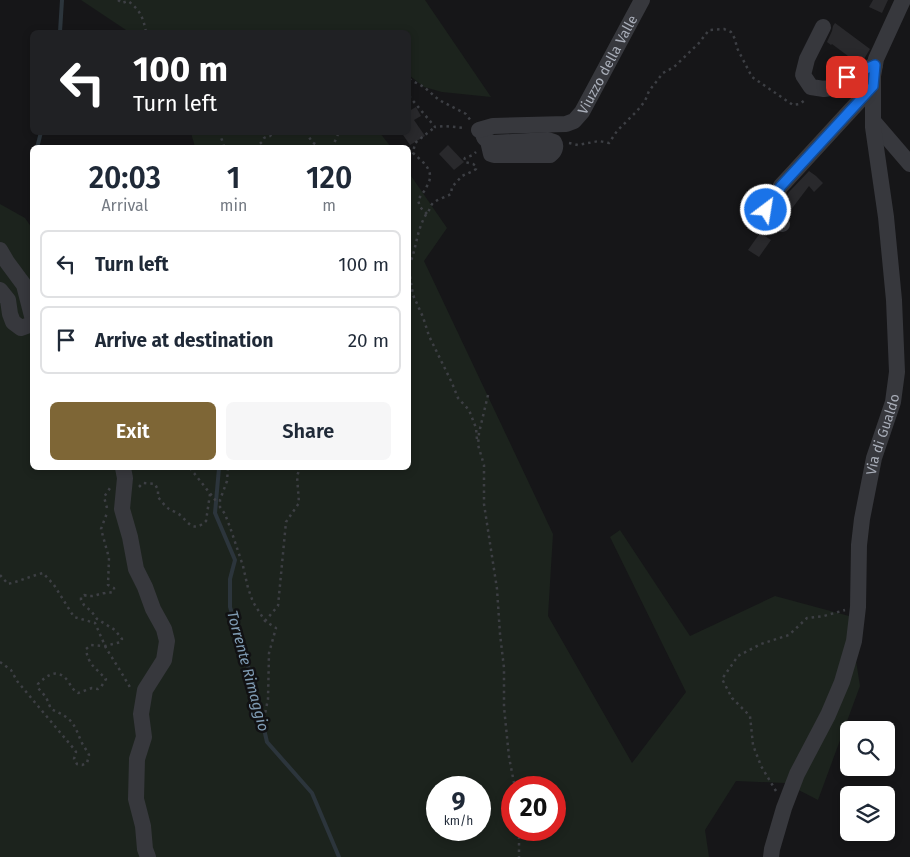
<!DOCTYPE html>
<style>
:root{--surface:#fff;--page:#f6f6f7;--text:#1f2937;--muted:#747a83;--line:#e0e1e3;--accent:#7e6636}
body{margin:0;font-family:"Fira Sans",sans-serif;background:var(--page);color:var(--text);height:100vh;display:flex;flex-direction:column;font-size:19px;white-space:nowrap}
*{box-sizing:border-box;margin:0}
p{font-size:16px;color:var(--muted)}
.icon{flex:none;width:28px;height:28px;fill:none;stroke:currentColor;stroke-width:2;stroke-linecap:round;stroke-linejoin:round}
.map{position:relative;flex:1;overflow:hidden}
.panel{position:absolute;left:30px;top:145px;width:381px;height:325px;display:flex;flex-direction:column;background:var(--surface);border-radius:8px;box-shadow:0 2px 8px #0003}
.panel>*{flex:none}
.banner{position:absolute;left:30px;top:30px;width:381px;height:105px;border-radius:8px;box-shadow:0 2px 8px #0003;background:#202124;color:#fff;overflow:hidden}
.fabs{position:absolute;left:840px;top:721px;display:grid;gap:10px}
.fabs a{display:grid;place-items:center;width:55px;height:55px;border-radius:8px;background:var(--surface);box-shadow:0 2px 8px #0003;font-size:25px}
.speed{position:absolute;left:426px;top:776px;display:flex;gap:10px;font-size:25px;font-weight:700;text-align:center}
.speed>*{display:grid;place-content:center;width:65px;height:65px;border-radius:50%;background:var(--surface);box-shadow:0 2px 8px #0003;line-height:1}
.speed small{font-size:12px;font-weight:400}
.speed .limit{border:8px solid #d22;background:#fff;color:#111}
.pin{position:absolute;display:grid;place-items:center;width:42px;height:42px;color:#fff;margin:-21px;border-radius:10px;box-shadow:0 2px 8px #0006}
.me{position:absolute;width:55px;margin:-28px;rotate:31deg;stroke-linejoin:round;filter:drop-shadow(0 0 4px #0008)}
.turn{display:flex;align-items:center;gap:18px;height:105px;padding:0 20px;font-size:22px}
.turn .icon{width:65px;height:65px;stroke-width:2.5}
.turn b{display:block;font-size:35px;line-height:42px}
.eta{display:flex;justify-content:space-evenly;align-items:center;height:85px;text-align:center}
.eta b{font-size:30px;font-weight:600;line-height:35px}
.primary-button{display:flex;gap:10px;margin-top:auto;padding:10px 20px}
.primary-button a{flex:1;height:58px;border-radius:8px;background:var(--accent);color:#fff;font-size:20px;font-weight:600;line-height:58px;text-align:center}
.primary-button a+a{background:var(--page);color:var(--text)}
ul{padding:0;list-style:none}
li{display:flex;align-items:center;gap:15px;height:68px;margin:0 10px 8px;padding:0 10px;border:2px solid var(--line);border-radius:8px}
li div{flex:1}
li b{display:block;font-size:19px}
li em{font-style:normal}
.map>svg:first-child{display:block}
.green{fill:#1c231d;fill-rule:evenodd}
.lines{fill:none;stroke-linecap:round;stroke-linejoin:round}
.stream{stroke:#2c353c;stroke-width:4}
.building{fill:#29292c}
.path{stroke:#3d3f44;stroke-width:2.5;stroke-dasharray:2.5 4;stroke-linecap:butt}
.minor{stroke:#37383d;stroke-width:16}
.route-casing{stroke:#114b97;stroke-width:12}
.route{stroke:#1a73e8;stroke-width:9}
.labels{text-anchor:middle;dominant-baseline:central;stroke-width:5;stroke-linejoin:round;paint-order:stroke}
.street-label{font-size:14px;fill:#a8adb8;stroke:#111113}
.water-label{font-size:15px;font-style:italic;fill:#7f9bb3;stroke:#111113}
</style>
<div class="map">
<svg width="910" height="857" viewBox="0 0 910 857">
<rect width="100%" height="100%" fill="#161618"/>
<g class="green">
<polygon points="81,0 425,0 491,97 442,92 424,87 409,75 409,32 129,32"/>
<polygon points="191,133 380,133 391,147 195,147"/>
<path d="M409 173 447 228 424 261 553 534 548 616 632 763 686 692 610 537 620 530 690 636 775 596 849 616 860 686 818 800 785 783 736 781 705 830 709 857H0V204L25 218 32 228V468H409ZM438 788H480V830H438ZM512 788H555V830H512Z"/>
</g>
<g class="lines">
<g class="stream">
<polyline points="60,32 62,0"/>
<polyline points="37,148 41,132"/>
<polyline points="219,468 215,513 235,560 230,579 230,607 254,686 267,742 312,793 339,857"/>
</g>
</g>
<g class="building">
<polygon points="873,0 888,0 882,13 869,7"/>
<polygon points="835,23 870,49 864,59 856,62 832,44 831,45 827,42 832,31 833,26"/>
<polygon points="416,107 421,116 414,120 425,136 410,145 401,132 409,132 409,111"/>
<polygon points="448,145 464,162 454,170 439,154"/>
<polygon points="809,171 816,176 823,183 814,192 809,186 787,215 779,209 789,192"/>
<polygon points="760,233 771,240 759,257 748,250"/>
</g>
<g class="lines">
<g class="path">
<path d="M118 0 122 3 128 1C140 10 143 17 146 32"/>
<polyline points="409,79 424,87 439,100 466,114 471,121"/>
<polyline points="409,96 435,127 444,126 465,128"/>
<path d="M220 132C220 138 224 142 224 148"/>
<polyline points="306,132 312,142 321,148"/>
<polyline points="569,143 578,145 599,141 609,143 617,131 637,111 645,101 649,91 663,73 674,67 699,43 709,30 724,29 731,32 735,39 737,48 752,77 793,105 800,104 806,99"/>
<polyline points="255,148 262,142 264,138 268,136 270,136 274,132"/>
<polyline points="332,148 339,132"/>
<path d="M427 214 420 207 418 200C421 195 425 191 427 186 436 171 423 162 413 153L415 143 435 127"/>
<path d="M409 266C417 248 416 230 427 213 430 210 430 206 433 203 438 199 446 197 451 194L452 187 462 176 473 171 476 169V166L473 164 465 162 464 160 465 158 473 155 476 152"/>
<polyline points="409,270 413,295 423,317 429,336 452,383 458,398 469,410 476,428 477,440"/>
<polyline points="488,395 479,433 478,445 484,465 484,504 497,589 500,634 504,668 504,707 509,757 515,788"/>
<polyline points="190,468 216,501 220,500"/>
<polyline points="228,468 227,481 220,500 220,507 225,514 231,530 243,566 248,588 253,602 265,621 276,628 269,653 268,699 264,719"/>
<path d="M139 487 143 483 155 484 158 490V497C161 501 165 506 169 509 172 511 177 512 180 515 189 523 193 533 206 521L210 494"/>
<polyline points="107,508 104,497 110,488"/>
<path d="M0 575 8 584C20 581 31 576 43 573L54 585 74 617 95 623 106 648 121 672 131 689"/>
<polyline points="265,621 278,606 286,522 299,503 297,476 300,468"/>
<path d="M0 662 11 670 17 681 74 749 76 752 74 759 77 764 82 765 87 763 89 755C87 750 83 746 81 741 73 721 71 718 51 709L46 697 38 688V684C48 674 58 668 68 681 71 686 73 690 78 693L92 688 98 689 101 687 106 679C96 668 88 665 86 649L91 645 105 646 121 642 122 639 115 630 97 619 91 611 84 605 81 600V597L84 595C94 598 96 594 105 593 108 592 110 593 113 592L114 590V588L108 585 109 558 101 529 107 513"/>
<polyline points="776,791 761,766 753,745 750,716 732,698 722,679 738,656 761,644 789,635 807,618 824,616 845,610"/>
<polyline points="519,830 519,857"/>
</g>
<g class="minor">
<polyline points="823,27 807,59 803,75 811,87 824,89 830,88 847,77 875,65"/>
<polyline points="873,121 910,164"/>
<path d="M484 129C482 137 484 139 492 143L548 140 554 142C557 147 554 152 550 155H494L491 154 488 141"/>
<path id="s1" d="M479 130 493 126 566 124 574 121 582 112 642 0"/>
<polyline points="782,224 768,213 766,210 781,186 873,86"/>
<polyline points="0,250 7,262 24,285 32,316"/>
<polyline points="0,290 8,300 10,314 13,322 21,328 32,324"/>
<polyline points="123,468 125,478 122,509 130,537 136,569 145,587 153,609 164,629 167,641 164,660 145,690 141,714 144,737 137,759 136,799 143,826 145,849 148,857"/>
<path id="s2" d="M771 857 772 849 784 808 797 774 828 715 842 682 854 641 858 607 859 545 862 519 874 458 893 402 897 372 894 300 886 217 873 127V76L876 59 903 0"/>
</g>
</g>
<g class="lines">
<g class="route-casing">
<polyline id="route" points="766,210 781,186 873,86 875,65 847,77"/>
</g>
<use href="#route" class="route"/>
</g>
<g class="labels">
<g class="street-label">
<text stroke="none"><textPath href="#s1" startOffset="162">Viuzzo della Valle</textPath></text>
<text stroke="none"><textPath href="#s2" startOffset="442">Via di Gualdo</textPath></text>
</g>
<g class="water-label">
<text transform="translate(248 671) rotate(75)">Torrente Rimaggio</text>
</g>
</g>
</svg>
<div class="fabs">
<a><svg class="icon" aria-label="search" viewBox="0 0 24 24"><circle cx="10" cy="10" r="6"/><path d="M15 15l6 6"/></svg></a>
<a><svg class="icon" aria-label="layers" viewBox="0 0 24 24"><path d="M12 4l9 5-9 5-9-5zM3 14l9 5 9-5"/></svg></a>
</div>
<div class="speed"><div>9<small>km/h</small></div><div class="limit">20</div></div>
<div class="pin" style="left:847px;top:77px;background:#d93025"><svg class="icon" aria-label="arrive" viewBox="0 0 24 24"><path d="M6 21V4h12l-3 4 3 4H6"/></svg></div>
<svg class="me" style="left:766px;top:210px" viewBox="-20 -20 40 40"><circle r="17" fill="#1a73e8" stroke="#fff" stroke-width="3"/><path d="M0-11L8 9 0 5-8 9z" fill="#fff"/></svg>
<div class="banner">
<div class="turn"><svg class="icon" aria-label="left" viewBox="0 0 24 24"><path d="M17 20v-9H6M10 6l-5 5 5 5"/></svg><div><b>100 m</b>Turn left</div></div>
</div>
<section class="panel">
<div class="eta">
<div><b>20:03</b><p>Arrival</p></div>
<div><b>1</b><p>min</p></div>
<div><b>120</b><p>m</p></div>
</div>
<ul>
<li><svg class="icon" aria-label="left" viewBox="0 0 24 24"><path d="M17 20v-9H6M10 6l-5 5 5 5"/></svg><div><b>Turn left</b></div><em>100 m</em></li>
<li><svg class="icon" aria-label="arrive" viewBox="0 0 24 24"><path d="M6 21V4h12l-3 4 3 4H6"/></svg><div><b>Arrive at destination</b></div><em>20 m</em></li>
</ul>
<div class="primary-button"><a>Exit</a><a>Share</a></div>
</section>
</div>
